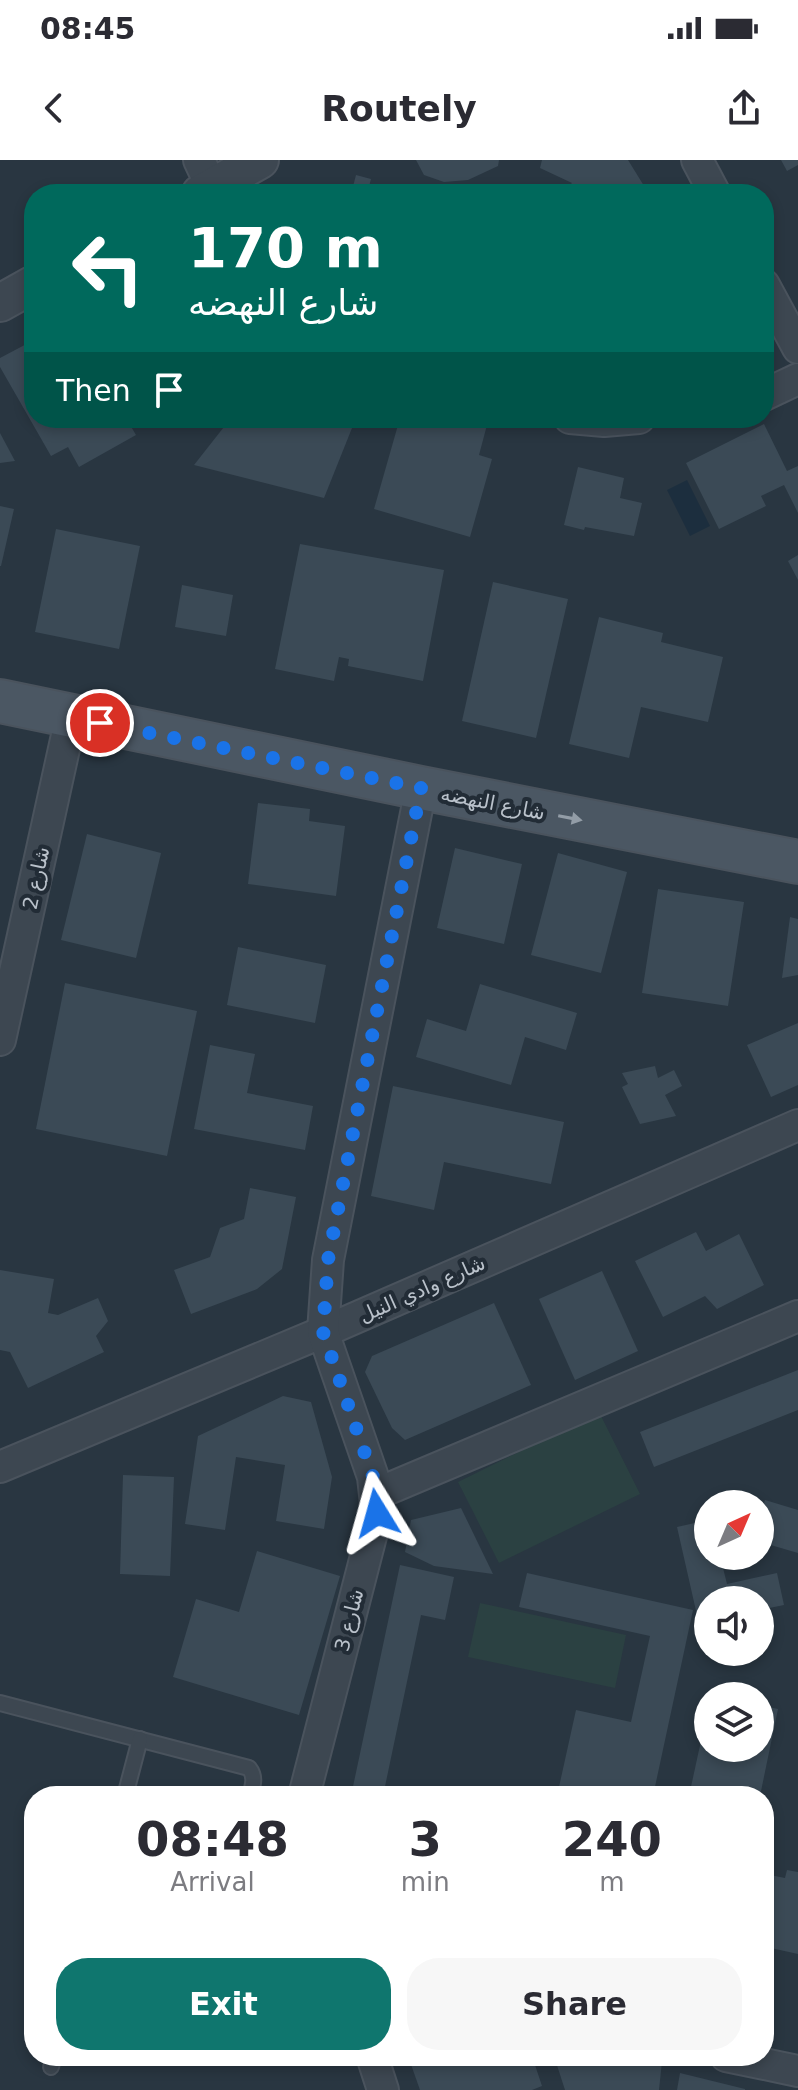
<!DOCTYPE html>
<meta charset="utf-8">
<style>
:root{--surface:#fff;--page:#f7f7f7;--text:#2b2b33;--muted:#7c7c81;--accent:#0f766e}
body{margin:0;font-family:"DejaVu Sans","Noto Naskh Arabic",sans-serif;background:var(--page);color:var(--text);height:100vh;display:flex;flex-direction:column;font-size:30px;white-space:nowrap}
*{box-sizing:border-box;margin:0}
p{font-size:26px;color:var(--muted)}
.icon{flex:none;width:44px;height:44px;fill:none;stroke:currentColor;stroke-width:2;stroke-linecap:round;stroke-linejoin:round}
.map{position:relative;flex:1;overflow:hidden}
.drawer{position:absolute;left:24px;top:1626px;width:750px;height:280px;display:flex;flex-direction:column;background:var(--surface);border-radius:32px;box-shadow:0 4px 12px #0003}
.drawer>*{flex:none}
.hud{position:absolute;left:24px;top:24px;width:750px;height:244px;border-radius:32px;box-shadow:0 4px 12px #0003;background:#00695c;color:#fff;overflow:hidden}
.needle{width:52px;rotate:44deg}
.buttons{position:absolute;left:694px;top:1330px;display:grid;gap:16px}
.buttons a{display:grid;place-items:center;width:80px;height:80px;border-radius:50%;background:var(--surface);box-shadow:0 4px 12px #0003;font-size:40px}
.pin{position:absolute;display:grid;place-items:center;width:68px;height:68px;color:#fff;margin:-34px;border:4px solid #fff;border-radius:50%;box-shadow:0 2px 8px #0007}
.me{position:absolute;width:88px;margin:-44px;rotate:352deg;stroke-linejoin:round;filter:drop-shadow(0 0 6px #0008)}
.turn{display:flex;align-items:center;gap:28px;height:168px;padding:0 32px;font-size:36px}
.turn .icon{width:104px;height:104px;stroke-width:2.5}
.turn b{display:block;font-size:56px;line-height:68px}
.then{display:flex;align-items:center;height:76px;padding:0 32px;background:#0003;gap:16px;font-size:30px}
.eta{display:flex;justify-content:space-evenly;align-items:center;height:136px;text-align:center}
.eta b{font-size:48px;font-weight:600;line-height:56px}
.button{display:flex;gap:16px;margin-top:auto;padding:16px 32px}
.button a{flex:1;height:92px;border-radius:32px;background:var(--accent);color:#fff;font-size:32px;font-weight:600;line-height:92px;text-align:center}
.button a+a{background:var(--page);color:var(--text)}
.status{display:flex;justify-content:space-between;align-items:center;height:56px;padding:0 40px;background:var(--surface);direction:ltr}
.status svg{height:22px;fill:currentColor}
header{display:flex;justify-content:space-between;align-items:center;height:104px;padding:0 32px;background:var(--surface);font-size:36px;font-weight:600}
.map>svg:first-child{display:block}
.green{fill:#2b4142}
.water{fill:#1c2e3e}
.building{fill:#3b4a56}
.lines{fill:none;stroke-linecap:round;stroke-linejoin:round}
.service-casing{stroke:#4a535d;stroke-width:18}
.minor-casing{stroke:#4a535d;stroke-width:34}
.tertiary-casing{stroke:#4a535d;stroke-width:40}
.secondary-casing{stroke:#4a535d;stroke-width:46}
.service{stroke:#3d4751;stroke-width:14}
.minor{stroke:#3d4751;stroke-width:30}
.tertiary{stroke:#3d4751;stroke-width:36}
.secondary{stroke:#4b5763;stroke-width:42}
.oneway{fill:#939da7}
.route{stroke:#1a73e8;stroke-width:14;stroke-dasharray:0 25.2}
.labels{text-anchor:middle;dominant-baseline:central;stroke-width:8;stroke-linejoin:round;paint-order:stroke}
.street-label{font-size:20px;fill:#bac2cb;stroke:#222c36}
</style>
<div class="status"><b>08:45</b><svg viewBox="0 0 49 12"><path d="M0 12V9h3v3zM5 12V6h3v6zM10 12V3h3v9zM15 12V0h3v12zM26 1h20v11H26zM47 4h2v5h-2z"/></svg></div>
<header><svg class="icon" aria-label="back" viewBox="0 0 24 24"><path d="M15 5l-7 7 7 7"/></svg>Routely<svg class="icon" aria-label="share" viewBox="0 0 24 24"><path d="M12 15V3M7 8l5-5 5 5M5 13v7h14v-7"/></svg></header>
<div class="map">
<svg width="798" height="1930" viewBox="0 0 798 1930">
<rect width="100%" height="100%" fill="#293641"/>
<g class="green">
<polygon points="599,1252 640,1334 499,1403 458,1322"/>
<polygon points="480,1443 626,1475 615,1528 468,1497"/>
</g>
<polygon class="water" points="687,320 710,366 690,376 667,330"/>
<g class="building">
<polygon points="416,0 499,0 498,6 468,20 444,22 424,15"/>
<polygon points="542,0 628,0 649,34 573,34 566,29 572,23 540,8"/>
<polygon points="781,0 798,0 798,5 787,11"/>
<polygon points="356,15 371,19 367,34 351,34"/>
<polygon points="34,180 34,258 126,258 136,275 79,307 68,287 51,296 0,207 0,198"/>
<polygon points="231,258 356,258 324,338 194,305"/>
<polygon points="400,258 462,258 487,265 479,295 492,299 470,377 374,349"/>
<polygon points="764,264 787,311 798,306 798,353 784,325 761,336 766,346 719,369 686,303"/>
<polygon points="0,273 15,301 0,303"/>
<polygon points="578,307 624,318 620,338 642,343 634,376 585,367 584,370 564,365"/>
<polygon points="0,346 14,349 1,406 0,406"/>
<polygon points="56,369 140,386 119,489 35,472"/>
<polygon points="300,384 444,410 423,521 348,506 349,499 339,497 334,521 275,509"/>
<polygon points="798,395 798,420 788,401"/>
<polygon points="493,422 568,439 536,578 462,561"/>
<polygon points="182,425 233,435 226,476 175,467"/>
<polygon points="599,457 663,473 661,482 723,497 708,562 641,547 629,598 569,584"/>
<polygon points="258,643 310,649 309,661 345,666 336,736 248,724"/>
<polygon points="87,674 161,693 136,798 61,780"/>
<polygon points="455,688 522,704 504,784 437,768"/>
<polygon points="558,693 627,712 601,813 531,795"/>
<polygon points="658,729 744,742 728,846 642,833"/>
<polygon points="790,757 798,759 798,815 782,818"/>
<polygon points="238,787 326,805 315,863 227,845"/>
<polygon points="65,823 197,851 167,996 36,969"/>
<polygon points="480,824 577,853 566,890 525,877 511,925 416,897 427,859 466,871"/>
<polygon points="798,863 798,925 771,937 747,885"/>
<polygon points="210,885 255,894 247,933 313,946 305,990 194,969"/>
<polygon points="655,906 658,918 674,910 682,926 665,935 676,956 640,964 622,927 628,924 622,913"/>
<polygon points="393,926 564,962 551,1024 444,1002 434,1050 371,1036"/>
<polygon points="250,1028 296,1037 282,1109 257,1129 191,1154 174,1110 210,1097 220,1068 244,1059"/>
<polygon points="696,1072 706,1091 739,1074 764,1125 717,1149 705,1136 663,1157 635,1101"/>
<polygon points="0,1110 54,1119 48,1153 58,1155 98,1138 108,1161 96,1176 104,1192 28,1228 10,1192 0,1190"/>
<polygon points="602,1111 638,1191 575,1220 539,1139"/>
<polygon points="494,1143 531,1225 405,1280 392,1268 365,1212 372,1196"/>
<polygon points="798,1210 798,1250 654,1307 640,1272"/>
<polygon points="283,1236 311,1242 332,1317 324,1369 276,1361 285,1305 236,1297 225,1370 185,1364 198,1276"/>
<polygon points="123,1315 174,1317 170,1416 120,1414"/>
<polygon points="765,1340 798,1350 798,1393 760,1382 760,1356"/>
<polygon points="461,1348 493,1414 434,1406 405,1392 411,1360"/>
<polygon points="708,1360 708,1396 720,1396 727,1424 777,1413 784,1445 760,1450 760,1440 708,1440 708,1461 699,1464 677,1367"/>
<polygon points="257,1391 340,1416 299,1555 173,1517 196,1439 239,1452"/>
<polygon points="400,1405 454,1417 445,1460 421,1455 383,1636 351,1636"/>
<polygon points="527,1413 693,1450 653,1636 557,1636 576,1550 631,1562 650,1476 519,1447"/>
<polygon points="760,1545 778,1549 760,1636 689,1636 707,1553 708,1588 760,1588"/>
<polygon points="787,1710 798,1712 798,1794 771,1788 772,1779 764,1777 765,1714 785,1718"/>
<polygon points="408,1896 532,1896 542,1926 532,1930 420,1930"/>
<polygon points="554,1896 617,1896 662,1901 659,1930 565,1930"/>
<polygon points="680,1913 745,1929 745,1930 677,1930"/>
</g>
<g class="lines">
<g class="service-casing">
<g id="service">
<path d="M0 1543 249 1608C256 1617 253 1625 250 1636"/>
<polyline points="125,1636 140,1579"/>
<polyline points="51,1907 54,1896"/>
</g>
</g>
<g class="minor-casing">
<g id="minor">
<polyline points="199,0 215,34"/>
<polyline points="697,0 715,34"/>
<polyline points="764,125 798,188"/>
<polyline points="764,235 798,219"/>
<polyline points="570,258 604,261 639,258"/>
<polyline points="0,880 71,557"/>
<polyline points="0,1307 323,1172 798,965"/>
<polyline points="376,1334 798,1156"/>
<polyline points="304,1636 377,1353 373,1317 323,1172 328,1100 421,628"/>
<polyline points="372,1896 383,1930"/>
<polyline points="726,1896 798,1911"/>
</g>
</g>
<g class="tertiary-casing">
<g id="tertiary">
<polyline points="200,34 260,0"/>
<polyline points="0,143 34,124"/>
</g>
</g>
<g class="secondary-casing">
<polyline id="secondary" points="0,541 421,628 798,702"/>
</g>
<use href="#service" class="service"/>
<use href="#minor" class="minor"/>
<use href="#tertiary" class="tertiary"/>
<use href="#secondary" class="secondary"/>
</g>
<defs><path id="oneway-solid" d="M-6-.8H1V-3.2L6.5 0L1 3.2V.8H-6Z" transform="scale(2)"/></defs>
<use class="oneway" href="#oneway-solid" transform="translate(570 658) rotate(11)"/>
<g class="lines">
<polyline class="route" points="100,563 421,628 328,1100 323,1172 373,1317 377,1353"/>
</g>
<g class="labels">
<g class="street-label">
<text transform="translate(493 643) rotate(11)">شارع النهضه</text>
<text transform="translate(36 718) rotate(-78)">شارع 2</text>
<text transform="translate(422 1129) rotate(-24)">شارع وادي النيل</text>
<text transform="translate(349 1460) rotate(-76)">شارع 3</text>
</g>
</g>
</svg>
<div class="buttons">
<a><svg class="needle" viewBox="-14 -14 28 28"><path d="M0-13l5 13h-10z" fill="#e53935"/><path d="M0 13l5-13h-10z" fill="#7c7c81"/></svg></a>
<a><svg class="icon" aria-label="sound" viewBox="0 0 24 24"><path d="M4 9h4l5-4v14l-5-4H4zM17 9q2 3 0 6"/></svg></a>
<a><svg class="icon" aria-label="layers" viewBox="0 0 24 24"><path d="M12 4l9 5-9 5-9-5zM3 14l9 5 9-5"/></svg></a>
</div>
<div class="pin" style="left:100px;top:563px;background:#d93025"><svg class="icon" aria-label="arrive" viewBox="0 0 24 24"><path d="M6 21V4h12l-3 4 3 4H6"/></svg></div>
<svg class="me" style="left:377px;top:1353px" viewBox="-20 -20 40 40"><path d="M0-17L14 15 0 8-14 15z" fill="#1a73e8" stroke="#fff" stroke-width="4"/></svg>
<div class="hud">
<div class="turn"><svg class="icon" aria-label="left" viewBox="0 0 24 24"><path d="M17 20v-9H6M10 6l-5 5 5 5"/></svg><div><b>170 m</b>شارع النهضه</div></div>
<div class="then">Then<svg class="icon" aria-label="arrive" viewBox="0 0 24 24"><path d="M6 21V4h12l-3 4 3 4H6"/></svg></div>
</div>
<section class="drawer">
<div class="eta">
<div><b>08:48</b><p>Arrival</p></div>
<div><b>3</b><p>min</p></div>
<div><b>240</b><p>m</p></div>
</div>
<div class="button"><a>Exit</a><a>Share</a></div>
</section>
</div>
